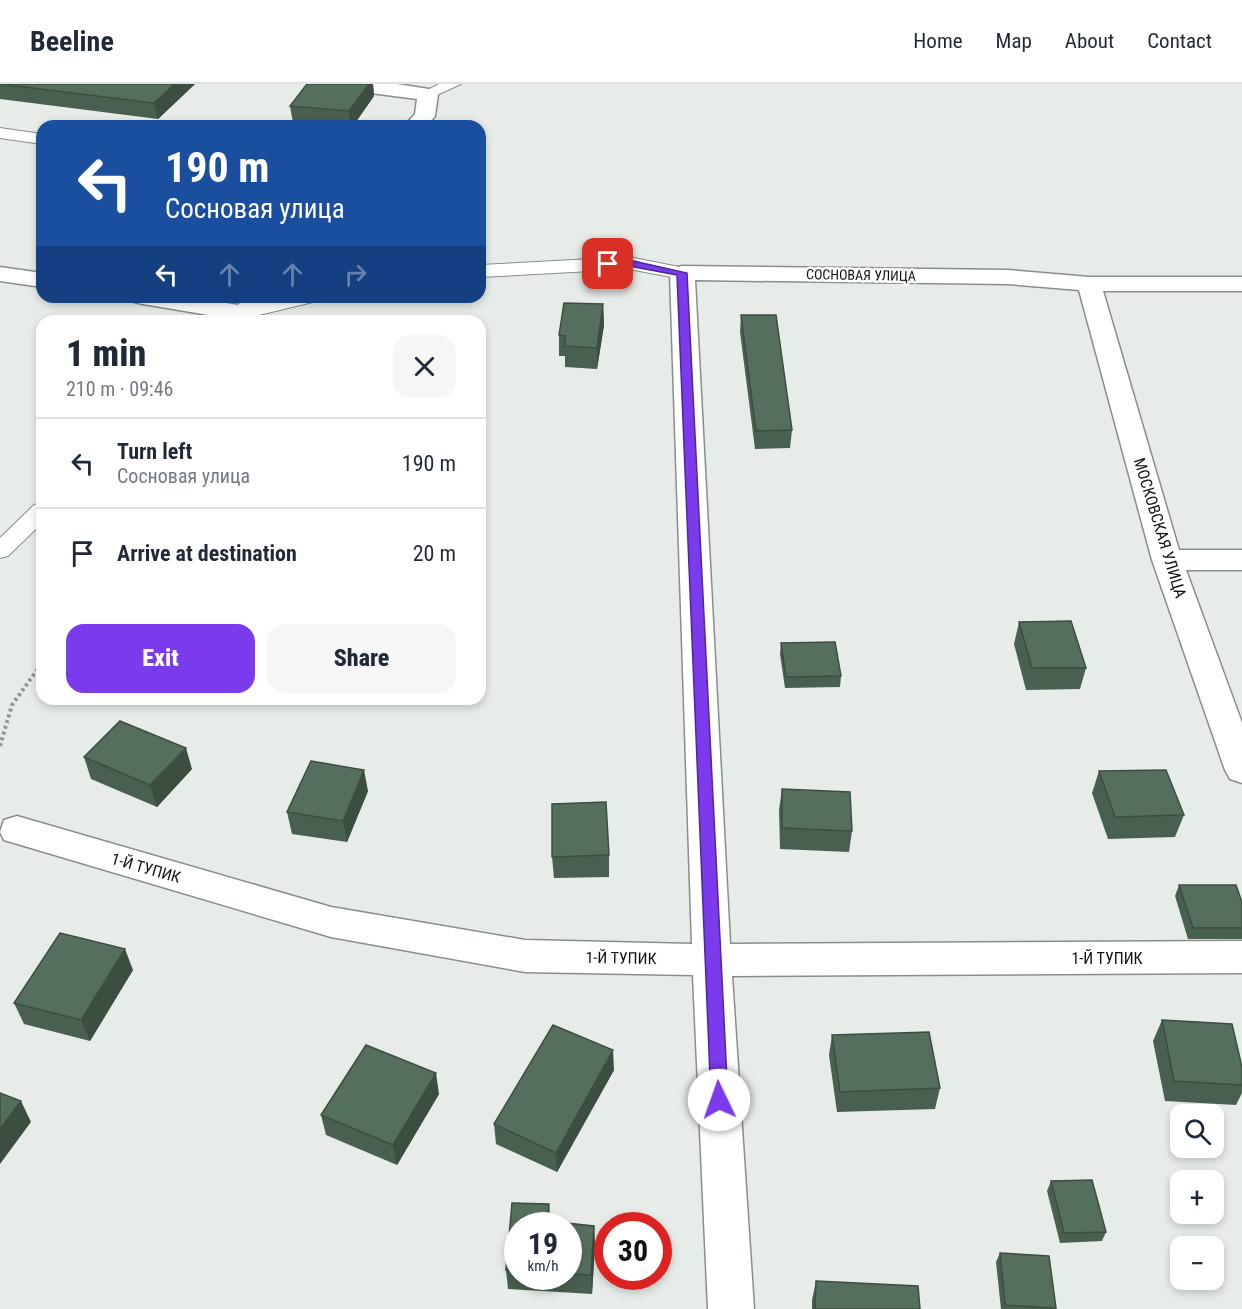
<!DOCTYPE html>
<meta charset="utf-8">
<style>
:root{--surface:#fff;--page:#f6f6f7;--text:#1f2937;--muted:#747a83;--line:#e0e1e3;--accent:#7c3aed}
body{margin:0;font-family:"Roboto Condensed",sans-serif;background:var(--page);color:var(--text);height:100vh;display:flex;flex-direction:column;font-size:22px;white-space:nowrap}
*{box-sizing:border-box;margin:0}
p{font-size:20px;color:var(--muted)}
.icon{flex:none;width:33px;height:33px;fill:none;stroke:currentColor;stroke-width:2;stroke-linecap:round;stroke-linejoin:round}
.map{position:relative;flex:1;overflow:hidden}
.panel{position:absolute;left:36px;top:231px;width:450px;height:390px;display:flex;flex-direction:column;background:var(--surface);border-radius:18px;box-shadow:0 3px 9px #0003}
.panel>*{flex:none}
.hud{position:absolute;left:36px;top:36px;width:450px;height:183px;border-radius:18px;box-shadow:0 3px 9px #0003;background:#1a4fa0;color:#fff;overflow:hidden}
.tools{position:absolute;left:1170px;top:1020px;display:grid;gap:12px}
.tools a{display:grid;place-items:center;width:54px;height:54px;border-radius:12px;background:var(--surface);box-shadow:0 3px 9px #0003;font-size:30px}
.speed{position:absolute;left:504px;top:1128px;display:flex;gap:12px;font-size:30px;font-weight:700;text-align:center}
.speed>*{display:grid;place-content:center;width:78px;height:78px;border-radius:50%;background:var(--surface);box-shadow:0 3px 9px #0003;line-height:1}
.speed small{font-size:15px;font-weight:400}
.speed .limit{border:9px solid #d22;background:#fff;color:#111}
.pin{position:absolute;display:grid;place-items:center;width:51px;height:51px;color:#fff;margin:-26px;border-radius:12px;box-shadow:0 3px 9px #0006}
.me{position:absolute;width:66px;margin:-33px;rotate:357deg;stroke-linejoin:round;filter:drop-shadow(0 0 4px #0008)}
.turn{display:flex;align-items:center;gap:21px;height:126px;padding:0 30px;font-size:27px}
.turn .icon{width:78px;height:78px;stroke-width:2.5}
.turn b{display:block;font-size:42px;line-height:51px}
.lanes{display:flex;align-items:center;height:57px;padding:0 30px;background:#0003;justify-content:center;gap:30px;direction:ltr}
.lanes .off{opacity:.35}
.round{display:grid;place-items:center;flex:none;width:63px;height:63px;border-radius:18px;background:var(--page)}
.headline{display:flex;align-items:center;justify-content:space-between;height:102px;padding:0 30px}
h1{font-size:36px;font-weight:800;line-height:45px}
.cta{display:flex;gap:12px;margin-top:auto;padding:12px 30px}
.cta a{flex:1;height:69px;border-radius:18px;background:var(--accent);color:#fff;font-size:24px;font-weight:800;line-height:69px;text-align:center}
.cta a+a{background:var(--page);color:var(--text)}
ul{padding:0;list-style:none}
li{display:flex;align-items:center;gap:18px;height:90px;padding:0 30px;border-top:2px solid var(--line)}
li div{flex:1}
li b{display:block;font-size:22px}
li em{font-style:normal}
header{display:flex;align-items:center;gap:36px;box-sizing:border-box;height:84px;padding:0 30px;background:var(--surface);border-bottom:2px solid var(--line)}
header strong{font-size:28px}
nav{display:flex;gap:33px;margin-inline-start:auto;font-size:21px}
.map>svg:first-child{display:block}
.lines{fill:none;stroke-linecap:round;stroke-linejoin:round}
.service-casing{stroke:#8a8e8b;stroke-width:2}
.minor-casing{stroke:#8a8e8b;stroke-width:3}
.path{stroke:#939794;stroke-width:4;stroke-dasharray:3 3;stroke-linecap:butt}
.service{fill:#fff;fill-rule:evenodd}
.minor{fill:#fff;fill-rule:evenodd}
.wall{fill:#48604f;fill-rule:evenodd}
.shaded-wall{fill:#3b4e40}
.building{fill:#54705c;stroke:#3b4e40;stroke-width:1.5}
.route{fill:#7c3aed;stroke:#51269a;stroke-width:1.5}
.labels{text-anchor:middle;dominant-baseline:central;stroke-width:5;stroke-linejoin:round;paint-order:stroke}
.far-street-label{font-size:14px;fill:#111211;stroke:#fff}
.street-label{font-size:16px;fill:#111211;stroke:#fff}
</style>
<header>
<strong>Beeline</strong>
<nav><a>Home</a><a>Map</a><a>About</a><a>Contact</a></nav>
</header>
<div class="map">
<svg width="1242" height="1225" viewBox="0 0 1242 1225">
<rect width="100%" height="100%" fill="#e7ece8"/>
<g class="lines">
<g class="service-casing">
<g id="service">
<polygon points="439,0 461,0 428,15 420,10"/>
<polygon points="0,44 42,50 42,60 0,54"/>
<polygon points="629,173 689,185 691,189 682,195 629,185 480,193 480,181"/>
<polygon points="286,213 320,213 317,217 251,233 247,237 226,237 237,225"/>
<polygon points="42,419 42,439 8,472 0,474 0,454 34,421"/>
</g>
</g>
<g class="minor-casing">
<g id="minor">
<polygon points="338,0 397,0 435,6 438,10 435,32 427,42 404,42 415,30 417,15 348,6 341,4"/>
<polygon points="682,182 1008,186 1089,193 1242,193 1242,207 1103,207 1179,466 1242,466 1242,486 1186,486 1242,639 1242,699 1230,695 1225,686 1152,476 1079,206 1008,200 695,196 730,860 1242,857 1242,889 732,892 754,1225 708,1225 693,891 525,888 331,853 4,756 0,748 4,736 17,732 331,823 525,856 692,860 670,189 673,184"/>
<polygon points="0,183 42,189 42,203 0,197"/>
<polygon points="131,213 190,213 238,221 245,213 270,213 253,234 244,237 143,220 134,218"/>
</g>
</g>
<polyline class="path" points="0,662 12,621 42,579"/>
<use href="#service" class="service"/>
<use href="#minor" class="minor"/>
</g>
<g class="wall">
<polygon points="0,0 195,0 158,35 0,15"/>
<polygon points="307,0 373,0 374,12 353,42 327,42 293,39 290,22"/>
<polygon points="603,220 604,241 597,285 565,283 565,272 559,272 559,251"/>
<polygon points="741,231 792,346 790,364 755,365 740,248"/>
<polygon points="1019,538 1086,584 1080,605 1026,606 1014,560"/>
<polygon points="781,559 841,592 840,603 785,604 780,570"/>
<polygon points="84,673 192,685 157,723 91,695"/>
<polygon points="1099,687 1184,731 1175,753 1108,755 1092,709"/>
<polygon points="782,705 852,747 849,768 780,765 779,726"/>
<polygon points="368,707 347,758 292,750 287,728"/>
<polygon points="609,771 609,793 554,794 552,773"/>
<polygon points="1179,801 1242,818 1242,855 1188,855 1175,812"/>
<polygon points="133,886 90,957 24,940 14,919"/>
<polygon points="1162,936 1242,983 1242,1009 1236,1021 1165,1017 1153,957"/>
<polygon points="832,951 940,1004 935,1025 837,1028 829,971"/>
<polygon points="614,986 557,1088 496,1060 494,1040"/>
<polygon points="439,1010 397,1081 326,1051 321,1031"/>
<polygon points="1051,1097 1106,1148 1102,1157 1060,1159 1047,1107"/>
<path d="M512 1119 549 1120 550 1137 594 1142 595 1162 592 1210 508 1205 506 1186ZM518 1142H568V1192H518Z"/>
<polygon points="1000,1169 1056,1224 1055,1225 1001,1225 996,1178"/>
<polygon points="816,1197 920,1225 812,1225 812,1216"/>
</g>
<g class="shaded-wall">
<polygon points="175,0 195,0 158,35 154,19"/>
<polygon points="369,0 373,0 374,12 353,42 351,42 349,27"/>
<polygon points="603,220 604,241 597,285 597,264"/>
<polygon points="186,664 192,685 157,723 150,701"/>
<polygon points="364,686 368,707 347,758 343,737"/>
<polygon points="125,865 133,886 90,957 81,936"/>
<polygon points="613,966 614,986 557,1088 556,1069"/>
<polygon points="436,989 439,1010 397,1081 393,1061"/>
<polygon points="21,1017 31,1038 0,1080 0,1045"/>
<polygon points="594,1142 595,1162 592,1210 591,1191"/>
</g>
<g class="building">
<polygon points="0,0 175,0 154,19"/>
<polygon points="307,0 369,0 349,27 290,22"/>
<polygon points="564,219 603,220 597,264 565,262 565,252 559,251"/>
<polygon points="741,231 776,231 792,346 756,347"/>
<polygon points="1071,537 1086,584 1032,584 1019,538"/>
<polygon points="835,558 841,592 786,593 781,559"/>
<polygon points="120,637 186,664 150,701 84,673"/>
<polygon points="311,677 364,686 343,737 287,728"/>
<polygon points="1166,686 1184,731 1115,733 1099,687"/>
<polygon points="782,705 850,708 852,747 782,744"/>
<polygon points="606,718 609,771 552,773 552,720"/>
<polygon points="1179,801 1236,801 1242,818 1242,844 1193,844"/>
<polygon points="60,849 125,865 81,936 14,919"/>
<polygon points="1162,936 1232,940 1242,983 1242,1001 1174,997"/>
<polygon points="553,941 613,966 556,1069 494,1040"/>
<polygon points="929,948 940,1004 840,1008 832,951"/>
<polygon points="366,961 436,989 393,1061 321,1031"/>
<polygon points="0,1009 21,1017 0,1045"/>
<polygon points="1092,1096 1106,1148 1064,1149 1051,1097"/>
<polygon points="512,1119 549,1120 548,1137 594,1142 591,1191 568,1190 568,1142 518,1142 518,1187 506,1186"/>
<polygon points="1000,1169 1049,1172 1056,1224 1005,1221"/>
<polygon points="816,1197 918,1202 920,1225 815,1225"/>
</g>
<polygon class="route" points="629,176 687,189 728,1016 725,1021 719,1023 713,1021 711,1016 677,191 629,182 608,183 603,180 608,177"/>
<g class="labels">
<g class="far-street-label">
<text transform="translate(861 191) rotate(1)">СОСНОВАЯ УЛИЦА</text>
</g>
<g class="street-label">
<text transform="translate(1160 444) rotate(73)">МОСКОВСКАЯ УЛИЦА</text>
<text transform="translate(146 784) rotate(16)">1-Й ТУПИК</text>
<text transform="translate(621 874) rotate(1)">1-Й ТУПИК</text>
<text x="1107" y="874">1-Й ТУПИК</text>
</g>
</g>
</svg>
<div class="tools">
<a><svg class="icon" aria-label="search" viewBox="0 0 24 24"><circle cx="10" cy="10" r="6"/><path d="M15 15l6 6"/></svg></a>
<a>+</a>
<a>−</a>
</div>
<div class="speed"><div>19<small>km/h</small></div><div class="limit">30</div></div>
<div class="pin" style="left:608px;top:180px;background:#d93025"><svg class="icon" aria-label="arrive" viewBox="0 0 24 24"><path d="M6 21V4h12l-3 4 3 4H6"/></svg></div>
<svg class="me" style="left:719px;top:1016px" viewBox="-20 -20 40 40"><circle r="19" fill="#fff"/><path d="M0-13L10 11 0 6-10 11z" fill="#7c3aed"/></svg>
<div class="hud">
<div class="turn"><svg class="icon" aria-label="left" viewBox="0 0 24 24"><path d="M17 20v-9H6M10 6l-5 5 5 5"/></svg><div><b>190 m</b>Сосновая улица</div></div>
<div class="lanes"><svg class="icon" aria-label="left" viewBox="0 0 24 24"><path d="M17 20v-9H6M10 6l-5 5 5 5"/></svg><svg class="icon off" aria-label="ahead" viewBox="0 0 24 24"><path d="M12 20V5M6 11l6-6 6 6"/></svg><svg class="icon off" aria-label="ahead" viewBox="0 0 24 24"><path d="M12 20V5M6 11l6-6 6 6"/></svg><svg class="icon off" aria-label="right" viewBox="0 0 24 24"><path d="M7 20v-9h11M14 6l5 5-5 5"/></svg></div>
</div>
<section class="panel">
<div class="headline"><div><h1>1 min</h1><p>210 m · 09:46</p></div><a class="round"><svg class="icon" aria-label="close" viewBox="0 0 24 24"><path d="M6 6l12 12M18 6L6 18"/></svg></a></div>
<ul>
<li><svg class="icon" aria-label="left" viewBox="0 0 24 24"><path d="M17 20v-9H6M10 6l-5 5 5 5"/></svg><div><b>Turn left</b><p>Сосновая улица</p></div><em>190 m</em></li>
<li><svg class="icon" aria-label="arrive" viewBox="0 0 24 24"><path d="M6 21V4h12l-3 4 3 4H6"/></svg><div><b>Arrive at destination</b></div><em>20 m</em></li>
</ul>
<div class="cta"><a>Exit</a><a>Share</a></div>
</section>
</div>
